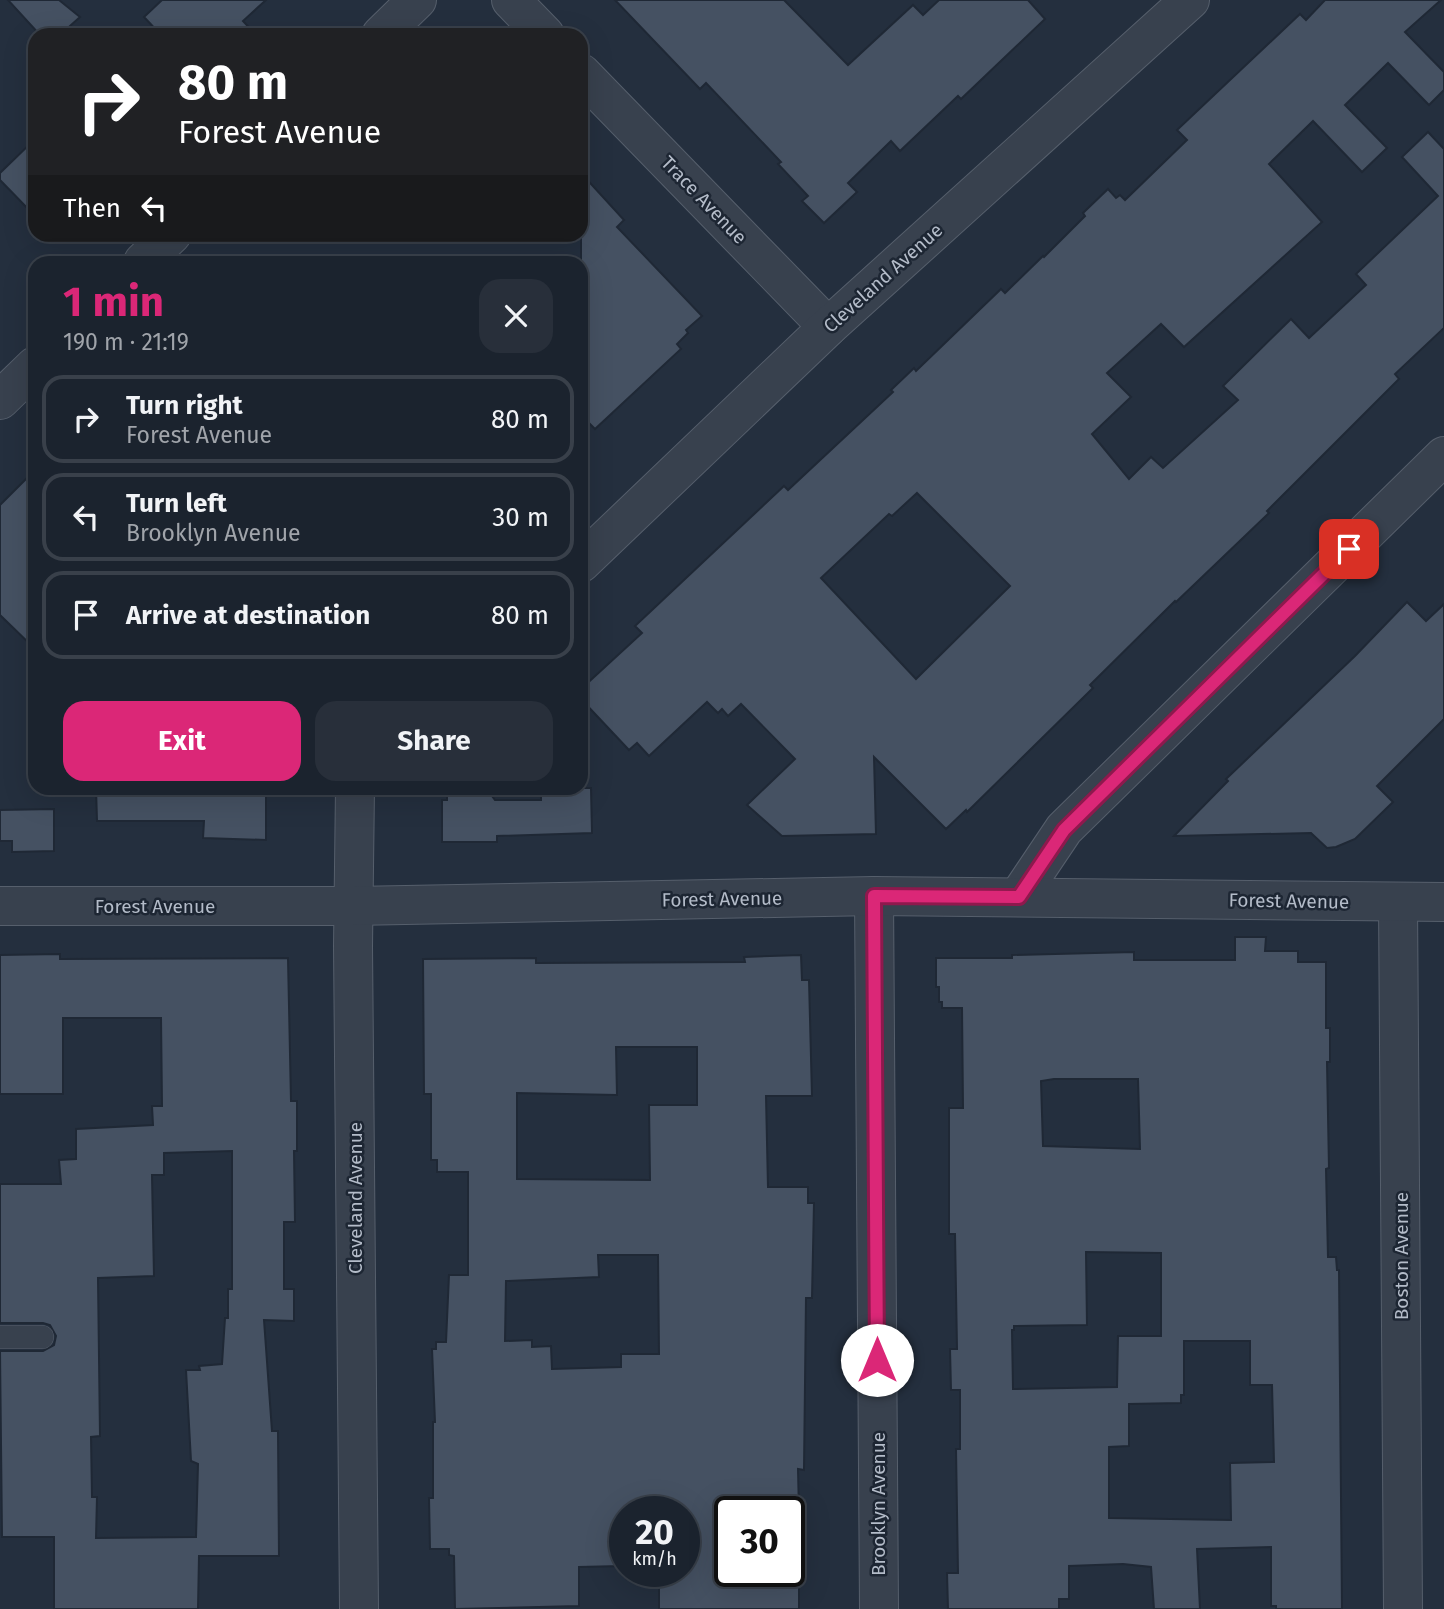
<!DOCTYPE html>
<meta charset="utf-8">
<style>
:root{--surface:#1b232e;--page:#282f3a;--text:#f1f3f6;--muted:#a0a4aa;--line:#39404a;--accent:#db2777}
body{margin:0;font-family:"Fira Sans",sans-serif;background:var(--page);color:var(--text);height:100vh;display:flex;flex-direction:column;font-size:26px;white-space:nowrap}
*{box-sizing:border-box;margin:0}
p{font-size:23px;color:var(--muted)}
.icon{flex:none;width:38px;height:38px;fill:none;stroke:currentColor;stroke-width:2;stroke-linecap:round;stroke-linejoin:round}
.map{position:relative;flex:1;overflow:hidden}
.panel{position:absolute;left:28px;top:256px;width:560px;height:539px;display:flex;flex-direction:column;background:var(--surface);border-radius:21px;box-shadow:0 7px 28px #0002,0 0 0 2px var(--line)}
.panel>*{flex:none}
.top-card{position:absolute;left:28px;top:28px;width:560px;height:214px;border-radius:21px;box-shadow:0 7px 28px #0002,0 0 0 2px var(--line);background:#202124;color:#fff;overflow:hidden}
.speed{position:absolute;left:609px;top:1496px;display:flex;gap:14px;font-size:35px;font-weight:700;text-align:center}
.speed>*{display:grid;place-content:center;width:91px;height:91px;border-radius:50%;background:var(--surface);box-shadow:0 7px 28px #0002,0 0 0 2px var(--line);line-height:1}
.speed small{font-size:18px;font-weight:400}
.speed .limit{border:4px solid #111;border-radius:10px;background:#fff;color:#111}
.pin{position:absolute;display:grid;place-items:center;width:60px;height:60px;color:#fff;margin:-30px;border-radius:14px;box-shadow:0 4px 10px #0006}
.me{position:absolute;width:77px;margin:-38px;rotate:0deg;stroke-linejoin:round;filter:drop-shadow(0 0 5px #0008)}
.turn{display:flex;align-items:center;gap:24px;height:147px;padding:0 35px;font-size:32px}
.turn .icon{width:91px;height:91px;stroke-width:2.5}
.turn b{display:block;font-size:49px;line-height:60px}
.then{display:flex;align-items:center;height:66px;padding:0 35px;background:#0003;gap:14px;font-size:26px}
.round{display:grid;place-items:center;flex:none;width:74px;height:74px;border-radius:21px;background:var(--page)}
.headline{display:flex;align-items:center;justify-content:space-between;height:119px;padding:0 35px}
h1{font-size:42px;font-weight:700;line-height:52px;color:var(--accent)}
.cta{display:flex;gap:14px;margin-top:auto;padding:14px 35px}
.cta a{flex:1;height:80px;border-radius:21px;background:var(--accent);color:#fff;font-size:28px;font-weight:700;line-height:80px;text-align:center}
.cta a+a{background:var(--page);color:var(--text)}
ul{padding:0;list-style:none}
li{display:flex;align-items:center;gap:21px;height:88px;margin:0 14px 10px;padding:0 21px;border:4px solid var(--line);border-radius:21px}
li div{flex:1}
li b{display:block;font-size:26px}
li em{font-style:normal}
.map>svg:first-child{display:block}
.building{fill:#455162;stroke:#1f2835;stroke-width:2;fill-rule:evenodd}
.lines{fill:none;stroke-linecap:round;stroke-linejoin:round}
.lane-casing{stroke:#565f6c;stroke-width:24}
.street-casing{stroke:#565f6c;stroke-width:40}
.lane{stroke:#38414e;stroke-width:23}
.street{stroke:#38414e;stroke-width:38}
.route-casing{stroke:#8e194d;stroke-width:18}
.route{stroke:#db2777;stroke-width:12}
.labels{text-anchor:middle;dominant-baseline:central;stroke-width:5;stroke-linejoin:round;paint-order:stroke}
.street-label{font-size:19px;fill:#b4bcc9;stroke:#1d2633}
</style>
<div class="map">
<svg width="1444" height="1609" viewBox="0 0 1444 1609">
<rect width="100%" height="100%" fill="#242f3e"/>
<g class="building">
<polygon points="8,0 59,0 80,17 60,35 40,35"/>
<polygon points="162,0 266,0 243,21 256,35 161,35 144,17"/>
<polygon points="615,0 784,0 848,65 913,5 923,15 939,0 1028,0 1045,19 961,99 958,96 900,151 891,141 848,183 857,192 824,223 802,201 808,196 778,164 781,162 706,83 700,89"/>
<path d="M1325 0H1441L1405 32 1444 72V90L1429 105 1388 63 1345 105 1387 148 1362 172 1313 121 1269 164 1322 222 1184 347 1161 324 1107 373 1131 397 1092 434 1129 479 1151 457 1163 468 1238 400 1223 386 1291 319 1309 338 1366 285 1356 274 1438 196 1402 157 1428 132 1444 149V328L1395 374 1399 379 1267 511 1269 513 1176 602 1175 601 1090 685 1093 688 967 812 966 810 946 829 874 757 876 834 782 836 747 805 795 759 741 704 728 716 722 709 718 713 707 702 649 756 637 743 629 750 581 699V689L642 633 635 626 784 486 788 490 893 392 891 390 914 368 916 371 1001 289 1005 293 1043 256 1044 257 1085 216 1083 213 1108 189 1116 198 1120 195 1125 200 1187 140 1177 130 1300 14 1306 20ZM917 493 1010 586 916 679 821 578 889 514 892 516Z"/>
<polygon points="35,139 35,216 0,180 0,173"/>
<polygon points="581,173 624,220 617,227 702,316 686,330 688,333 677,344 681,349 595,429 581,415"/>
<polygon points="35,470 35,649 0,615 0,505"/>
<polygon points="1407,602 1426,621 1444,604 1444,719 1377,786 1393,802 1355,839 1336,847 1327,848 1311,833 1174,836 1228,781 1226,779 1355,656"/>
<polygon points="96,788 266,788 266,840 203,838 204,821 97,821"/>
<polygon points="447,788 486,788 495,800 541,800 541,788 591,788 592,833 497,836 497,842 442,842 442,800 447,800"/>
<polygon points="54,809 54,851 12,852 12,841 0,841 0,810"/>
<path d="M1235 937H1266L1265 951H1298V962H1326V1028H1330V1062H1327L1329 1168 1326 1169 1328 1257H1336L1337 1270H1339L1342 1609H1276V1606H1271V1547L1197 1549 1200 1609H1154L1151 1567 1123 1564 1069 1566V1599H1059V1609H948L947 1573H958L956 1449H960V1390H951L950 1349H957L955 1234H949V1108H963L962 1008H942V1002H939V987H936V958H1012V955L1134 952V960H1235ZM1054 1079H1138L1140 1149 1043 1146 1041 1081ZM1086 1252 1161 1253V1336H1118L1117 1387 1013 1389 1012 1330H1014V1326L1087 1325ZM1184 1341H1250V1385H1272L1274 1462 1230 1463 1231 1520 1109 1518V1447L1129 1446V1404L1181 1403V1395H1184Z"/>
<path d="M60 954V959L288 958 291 1101H297V1151H294L295 1222H284V1289H294V1321L264 1320 272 1431H278L279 1556H199L198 1609H54V1537H2L0 1351H43L54 1345 56 1336 50 1325 43 1323H0V1184H61L59 1160 76 1159V1129L153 1125 152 1106H162L161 1018H63V1094H0V955ZM232 1151V1289H228V1318H225L222 1364 199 1366 200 1370H186L191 1461 198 1464 196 1537 96 1538 97 1497H92L91 1437 100 1436 98 1278 154 1276 152 1175H164V1153Z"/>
<path d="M801 955 802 980H809L812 1096H766L768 1187H808V1203H814L812 1298H806L804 1470 798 1469 799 1512H730V1574L799 1573V1609H659V1575L684 1574V1512H621L622 1566 579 1567V1606L455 1609 454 1556 449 1555V1549H430L429 1498H433V1422H435L432 1349H436V1342H446L449 1275H468V1172H437V1160H431V1094H424L423 959 536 958V963L745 962 744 957ZM616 1047H697V1105H649L650 1180 517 1179V1093L617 1095ZM598 1255H658L659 1354H621V1367L552 1369 551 1346 532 1347V1340L505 1341 506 1281 599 1277Z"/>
</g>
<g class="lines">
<g class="lane-casing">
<polyline id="lane" points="0,1337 42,1337"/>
</g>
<g class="street-casing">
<g id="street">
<polyline points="511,0 545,35"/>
<polyline points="381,35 417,0"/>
<polyline points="581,73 828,327"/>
<polyline points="143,262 172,234"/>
<polyline points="0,400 35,366"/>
<polyline points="581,563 828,327 1190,0"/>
<polyline points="355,788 353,946 359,1609"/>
<polyline points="874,896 879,1609"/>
<polyline points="1019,896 1064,829 1444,456"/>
<polyline points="1398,903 1403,1609"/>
<polyline points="0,906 353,906 874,896 1444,902"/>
</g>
</g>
<use href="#lane" class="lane"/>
<use href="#street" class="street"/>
</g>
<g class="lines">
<g class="route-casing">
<polyline id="route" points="877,1360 874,896 1019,897 1064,830 1349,549"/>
</g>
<use href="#route" class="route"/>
</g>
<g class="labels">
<g class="street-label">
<text transform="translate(704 200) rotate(46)">Trace Avenue</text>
<text transform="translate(883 278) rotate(-42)">Cleveland Avenue</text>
<text transform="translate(722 899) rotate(-1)">Forest Avenue</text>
<text transform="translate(1289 901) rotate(1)">Forest Avenue</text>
<text x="155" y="906">Forest Avenue</text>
<text transform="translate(355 1198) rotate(-90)">Cleveland Avenue</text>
<text transform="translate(1401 1256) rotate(-90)">Boston Avenue</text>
<text transform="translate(878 1504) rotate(-90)">Brooklyn Avenue</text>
</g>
</g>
</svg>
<div class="speed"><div>20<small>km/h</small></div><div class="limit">30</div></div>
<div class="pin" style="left:1349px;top:549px;background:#d93025"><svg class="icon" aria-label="arrive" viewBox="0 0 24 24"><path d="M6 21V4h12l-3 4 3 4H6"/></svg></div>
<svg class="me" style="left:877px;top:1360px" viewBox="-20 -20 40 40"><circle r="19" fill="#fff"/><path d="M0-13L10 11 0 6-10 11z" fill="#db2777"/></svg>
<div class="top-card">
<div class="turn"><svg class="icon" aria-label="right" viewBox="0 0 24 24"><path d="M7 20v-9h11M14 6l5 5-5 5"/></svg><div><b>80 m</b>Forest Avenue</div></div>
<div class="then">Then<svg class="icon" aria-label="left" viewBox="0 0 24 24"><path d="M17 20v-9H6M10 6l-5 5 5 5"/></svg></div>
</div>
<section class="panel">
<div class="headline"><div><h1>1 min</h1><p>190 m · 21:19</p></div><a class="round"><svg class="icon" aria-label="close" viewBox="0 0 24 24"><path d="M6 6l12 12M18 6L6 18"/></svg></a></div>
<ul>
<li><svg class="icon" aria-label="right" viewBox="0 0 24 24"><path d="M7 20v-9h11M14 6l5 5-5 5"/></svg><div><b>Turn right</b><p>Forest Avenue</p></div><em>80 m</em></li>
<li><svg class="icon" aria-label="left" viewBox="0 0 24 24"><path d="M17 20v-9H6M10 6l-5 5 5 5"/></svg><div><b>Turn left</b><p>Brooklyn Avenue</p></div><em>30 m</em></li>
<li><svg class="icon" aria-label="arrive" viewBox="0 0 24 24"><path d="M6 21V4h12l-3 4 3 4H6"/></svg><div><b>Arrive at destination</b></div><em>80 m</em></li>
</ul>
<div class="cta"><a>Exit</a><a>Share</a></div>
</section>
</div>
